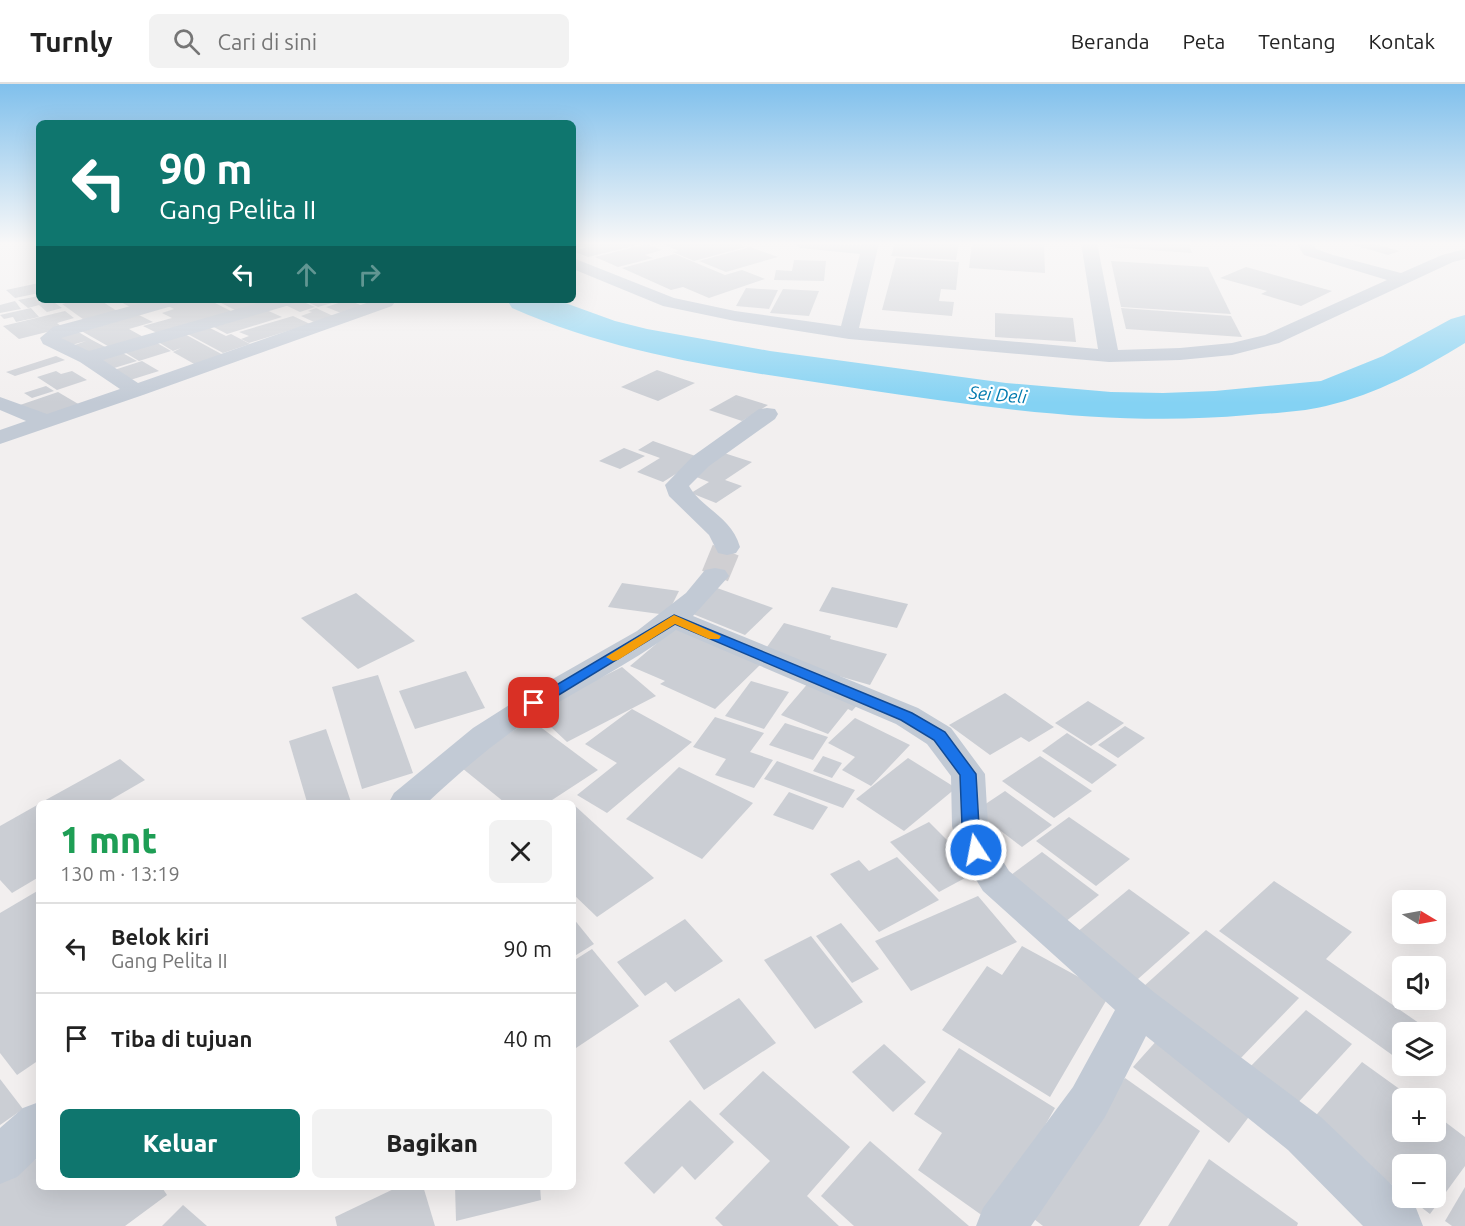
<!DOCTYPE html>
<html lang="id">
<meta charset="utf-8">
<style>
:root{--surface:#fff;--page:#f2f2f2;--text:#222;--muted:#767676;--line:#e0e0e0;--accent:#0f766e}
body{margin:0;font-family:Ubuntu,sans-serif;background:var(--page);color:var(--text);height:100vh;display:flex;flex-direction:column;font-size:22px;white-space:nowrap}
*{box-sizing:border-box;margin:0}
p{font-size:20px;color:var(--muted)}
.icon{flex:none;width:33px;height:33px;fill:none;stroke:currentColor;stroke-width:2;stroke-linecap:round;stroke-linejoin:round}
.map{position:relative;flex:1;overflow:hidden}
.panel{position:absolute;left:36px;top:716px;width:540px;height:390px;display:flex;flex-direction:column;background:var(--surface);border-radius:9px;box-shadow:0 6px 24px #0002}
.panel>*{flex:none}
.banner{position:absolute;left:36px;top:36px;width:540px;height:183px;border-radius:9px;box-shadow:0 6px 24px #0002;background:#0f766e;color:#fff;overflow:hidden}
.needle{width:39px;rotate:100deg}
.fabs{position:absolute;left:1392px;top:806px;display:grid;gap:12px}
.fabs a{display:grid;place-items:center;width:54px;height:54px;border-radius:9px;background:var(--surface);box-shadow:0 6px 24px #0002;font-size:30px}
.pin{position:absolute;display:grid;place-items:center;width:51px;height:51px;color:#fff;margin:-26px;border-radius:12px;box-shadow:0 3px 9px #0006}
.me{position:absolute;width:66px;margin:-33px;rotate:349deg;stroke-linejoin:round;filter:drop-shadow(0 0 4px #0008)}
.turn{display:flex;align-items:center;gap:21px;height:126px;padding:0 24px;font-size:27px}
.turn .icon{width:78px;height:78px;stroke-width:2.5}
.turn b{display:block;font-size:42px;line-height:51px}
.lanes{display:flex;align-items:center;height:57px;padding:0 24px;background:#0003;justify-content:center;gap:30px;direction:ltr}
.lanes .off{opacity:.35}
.round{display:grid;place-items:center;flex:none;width:63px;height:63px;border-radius:9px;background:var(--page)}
.summary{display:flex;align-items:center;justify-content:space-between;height:102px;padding:0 24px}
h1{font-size:36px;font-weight:800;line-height:45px;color:#1e9e55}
.cta{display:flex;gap:12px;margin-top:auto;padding:12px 24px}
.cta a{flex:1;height:69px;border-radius:9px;background:var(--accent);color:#fff;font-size:24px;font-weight:800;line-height:69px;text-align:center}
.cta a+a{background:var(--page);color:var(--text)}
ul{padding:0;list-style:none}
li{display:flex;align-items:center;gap:18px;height:90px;padding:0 24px;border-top:2px solid var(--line)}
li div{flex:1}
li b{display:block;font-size:22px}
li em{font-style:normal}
header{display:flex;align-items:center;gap:36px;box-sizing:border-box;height:84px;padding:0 30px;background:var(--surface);border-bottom:2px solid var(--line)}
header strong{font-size:28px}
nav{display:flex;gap:33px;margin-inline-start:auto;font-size:21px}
.search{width:420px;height:54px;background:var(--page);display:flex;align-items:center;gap:15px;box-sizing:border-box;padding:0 21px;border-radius:9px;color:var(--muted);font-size:22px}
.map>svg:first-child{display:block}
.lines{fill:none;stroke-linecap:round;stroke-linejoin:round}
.river{fill:#84d2f3;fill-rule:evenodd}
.building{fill:#cbced4}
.street-tunnel{stroke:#d0cfd2;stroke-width:28;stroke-dasharray:28 14;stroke-linecap:butt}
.street{fill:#c2cad5;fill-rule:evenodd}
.route{fill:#1a73e8;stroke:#114b97;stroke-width:1.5}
.slow{fill:#f59e0b}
.labels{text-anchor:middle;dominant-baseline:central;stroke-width:4.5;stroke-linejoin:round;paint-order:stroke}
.far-water-label{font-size:18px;font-style:italic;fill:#027aae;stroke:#fff}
</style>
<header>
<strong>Turnly</strong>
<div class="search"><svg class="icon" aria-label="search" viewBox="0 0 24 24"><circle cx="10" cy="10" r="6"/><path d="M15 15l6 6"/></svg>Cari di sini</div>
<nav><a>Beranda</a><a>Peta</a><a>Tentang</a><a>Kontak</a></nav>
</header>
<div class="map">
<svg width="1465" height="1142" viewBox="0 0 1465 1142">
<rect width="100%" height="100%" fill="#f2efef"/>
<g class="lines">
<path class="river" d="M507 216H557L615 237 647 245 770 267 1006 299 1111 308 1163 309 1215 307 1321 297 1383 272 1451 235 1465 231V259C1421 286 1377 310 1326 322 1301 328 1274 329 1248 331 1118 343 989 324 861 305 742 287 623 273 512 224Z"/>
</g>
<g class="building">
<polygon points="573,159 642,159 642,160 588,173 573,167 587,163 582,161 573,163"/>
<polygon points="660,159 736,159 746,163 694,177 673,168 679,167"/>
<polygon points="895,159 959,159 956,176 891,172"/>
<polygon points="972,159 1048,159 1048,161 1044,161 1045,189 969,184"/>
<polygon points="1109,159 1189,159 1192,169 1110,163"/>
<polygon points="1241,159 1274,159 1276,162 1241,161"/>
<polygon points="1347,159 1371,159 1400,167 1388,171"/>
<polygon points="646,160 662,166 645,171 653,174 618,183 595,173"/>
<polygon points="750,163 778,173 726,188 699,177"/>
<polygon points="675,170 725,191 742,186 765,195 709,214 683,203 671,206 622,184"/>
<polygon points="896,174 959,178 956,206 941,205 939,217 954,218 952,232 882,226"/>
<polygon points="794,176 826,177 824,197 774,196 776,186 792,187"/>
<polygon points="1111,177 1208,183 1231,230 1121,223"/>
<polygon points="1246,183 1332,207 1301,222 1261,210 1267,207 1220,194"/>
<polygon points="39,199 39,209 15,214 6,206"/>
<polygon points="746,204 778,206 769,225 736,222"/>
<polygon points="783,205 819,207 809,232 770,229"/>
<polygon points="39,212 39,216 51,216 62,224 47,228 39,221 28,224 18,216"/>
<polygon points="68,216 100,216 120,229 87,238 62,220 70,218"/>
<polygon points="117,216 145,216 153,220 134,225"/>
<polygon points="182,216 223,216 215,219 235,229 161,251 143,242 172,234 162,229 174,225 166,221"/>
<polygon points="231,216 276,216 239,228 221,219"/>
<polygon points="292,216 299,216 315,223 300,228 281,219"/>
<polygon points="303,216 338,216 339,217 318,223"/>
<polygon points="348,216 363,222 341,229 326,223"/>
<polygon points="15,217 21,225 0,229 0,221"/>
<polygon points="31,224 39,233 16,238 13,233 4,235 0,231"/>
<polygon points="262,224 282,233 227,250 208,240"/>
<polygon points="316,224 333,232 314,238 301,232 312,228 308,227"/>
<polygon points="1121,224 1231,232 1242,253 1126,245"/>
<polygon points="65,227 74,234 57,239 63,244 19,255 3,242"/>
<polygon points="135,229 153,238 129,245 147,255 113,265 78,245"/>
<polygon points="995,229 1073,234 1076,258 995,253"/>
<polygon points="293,232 310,240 249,259 241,255 249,252 239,248"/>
<polygon points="206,242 226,252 231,250 250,260 223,269 184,248"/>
<polygon points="75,246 92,256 111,266 86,273 69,263 86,257 68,262 53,252"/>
<polygon points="181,248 225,272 196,281 173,268 181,264 173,267 155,256"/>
<polygon points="152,256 171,267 139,277 121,266"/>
<polygon points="119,267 137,277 111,285 93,274"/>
<polygon points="56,272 65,276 15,292 6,288"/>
<polygon points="142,277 159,287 127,297 111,287"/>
<polygon points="657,286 695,299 658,317 621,303"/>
<polygon points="56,287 61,290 72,287 87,296 57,306 37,293"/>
<polygon points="46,302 54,307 32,314 24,309"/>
<polygon points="58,308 80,321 42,334 20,321"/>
<polygon points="736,311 768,321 742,337 709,326"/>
<polygon points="653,357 701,374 663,398 637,388 660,374 638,366"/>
<polygon points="624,364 645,372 620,385 599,377"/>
<polygon points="724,369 752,378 725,396 742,402 716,419 691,409 709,398 689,390"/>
<polygon points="622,499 679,507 667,531 608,523"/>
<polygon points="832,503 908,520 897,544 819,527"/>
<polygon points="717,504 773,524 745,551 688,528"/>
<polygon points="356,509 415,557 358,585 301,534"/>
<polygon points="784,539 831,552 830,555 887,570 870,601 762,570"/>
<polygon points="675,544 761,580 715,625 660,600 665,597 630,582"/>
<polygon points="622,583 656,612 567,658 534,627"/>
<polygon points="466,587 485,624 415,645 399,607"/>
<polygon points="378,591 413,689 362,705 332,603"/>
<polygon points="751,597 789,608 764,645 725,632"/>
<polygon points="810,597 861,617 852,627 848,625 828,650 781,631"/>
<polygon points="1005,609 1054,643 1029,658 1021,653 990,671 949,641"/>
<polygon points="1088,617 1124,639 1091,662 1055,639"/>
<polygon points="632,625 692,658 607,729 577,711 617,679 585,660"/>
<polygon points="715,633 764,649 750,668 773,676 754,704 715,691 726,675 693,663"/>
<polygon points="855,634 910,661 871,702 842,686 855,673 828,659"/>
<polygon points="531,636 598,686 549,718 504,718 457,680"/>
<polygon points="785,639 828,653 813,676 769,661"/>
<polygon points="1125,642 1145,654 1118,674 1098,661"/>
<polygon points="326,645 351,718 307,718 289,657"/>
<polygon points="1067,649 1117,681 1092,700 1042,667"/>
<polygon points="823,672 842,679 832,694 813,687"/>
<polygon points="1040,672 1092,707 1054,734 1002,697"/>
<polygon points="908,674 956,704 904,747 856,715"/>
<polygon points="120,675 145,696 107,718 42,718"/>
<polygon points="777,677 855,706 843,724 764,695"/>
<polygon points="679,683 753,719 702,775 626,735"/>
<polygon points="1005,707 1052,741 1022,763 975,727"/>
<polygon points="789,708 828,723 813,746 773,731"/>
<polygon points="39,720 39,793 12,809 0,796 0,742"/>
<polygon points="573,720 654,794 597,833 573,810"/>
<polygon points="1069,733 1130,775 1096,802 1036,757"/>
<polygon points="929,738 978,787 939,808 890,758"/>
<polygon points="1042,768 1099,811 1060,842 1003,797"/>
<polygon points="897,773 939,816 879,848 830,790 859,776 869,787"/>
<polygon points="1274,797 1352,848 1326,875 1432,948 1402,948 1402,978 1219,847"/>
<polygon points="1129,805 1190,849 1130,902 1070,854"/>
<polygon points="39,806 39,976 17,991 0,969 0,829"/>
<polygon points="978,812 1017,858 911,907 875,857"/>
<polygon points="573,834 594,860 573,873"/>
<polygon points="685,835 723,877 675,908 666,898 645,912 617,878"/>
<polygon points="841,839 879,885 852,899 816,852"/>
<polygon points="1206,846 1299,914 1237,978 1143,903"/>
<polygon points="811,852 863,918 815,945 764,876"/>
<polygon points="1022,862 1110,910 1050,1013 942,946 987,882 1002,891"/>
<polygon points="592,865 639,922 573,966 573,877"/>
<polygon points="739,914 776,959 704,1006 669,957"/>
<polygon points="1306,926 1352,960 1293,1024 1246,987"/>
<polygon points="1159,954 1254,1026 1229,1059 1133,983"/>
<polygon points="884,960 926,998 893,1028 852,988"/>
<polygon points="959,964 1055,1024 990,1137 918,1086 942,1049 914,1030"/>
<polygon points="1362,978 1412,1014 1402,1014 1402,1047 1436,1047 1436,1031 1465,1053 1465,1082 1430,1130 1408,1113 1436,1113 1436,1080 1402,1080 1402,1109 1311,1037"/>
<polygon points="763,987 850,1063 807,1112 839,1142 723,1142 715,1134 770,1077 719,1030"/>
<polygon points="1125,994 1200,1047 1139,1142 1043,1142 1025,1128"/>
<polygon points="0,995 23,1025 0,1041"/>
<polygon points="690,1016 734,1058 695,1096 682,1082 654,1110 624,1079"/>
<polygon points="870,1057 969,1142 854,1142 821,1112"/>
<polygon points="39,1073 39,1102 161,1102 167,1111 125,1142 0,1142 0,1099"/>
<polygon points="1209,1075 1298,1139 1297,1142 1168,1142"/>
<polygon points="400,1102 423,1102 435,1142 337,1142 335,1133"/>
<polygon points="455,1102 540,1102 541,1116 456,1137"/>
<polygon points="1465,1103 1465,1142 1452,1142 1445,1137"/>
<polygon points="183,1121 207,1142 162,1142"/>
</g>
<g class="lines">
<polyline class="street-tunnel" points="715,492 727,463"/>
<g class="street">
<polygon points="792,159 863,161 863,159 879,159 859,244 1098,265 1081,159 1097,159 1118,266 1180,264 1232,259 1265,251 1387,196 1304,171 1296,159 1312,159 1316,165 1333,171 1401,189 1442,171 1465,165 1465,175 1453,178 1279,259 1232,271 1180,276 1109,278 849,255 735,237 663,222 573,185 573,174 674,214 735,227 841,242 860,170 800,164"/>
<polygon points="153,216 182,216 179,220 61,254 89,267 268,216 296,216 293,220 103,276 138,299 375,216 393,216 395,218 392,222 143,311 0,360 0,346 26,337 0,326 0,313 47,330 120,305 80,278 43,260 40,254 53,243"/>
<path d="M767 324 775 325 778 330 775 335 709 382 689 402C702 425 731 432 740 463L736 469 727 471 718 469 709 451 669 412 665 401 693 372 759 325Z"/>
<path d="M715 484 725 486 729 492 693 532 918 624 951 644 985 690 988 742 994 763 1009 787 1155 909 1322 1034 1416 1124 1423 1142H1363L1288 1066 1146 952 1105 1033 1031 1142H976L983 1124 1073 1003 1115 926 983 807 958 766 952 742 951 692 927 660 896 640 676 546C628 582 574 607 523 640 489 663 458 690 428 718H389L394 709 473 644 528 609 637 547 686 509 705 486Z"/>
<polygon points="39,1018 39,1072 17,1093 0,1100 0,1044 23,1024"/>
</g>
</g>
<linearGradient id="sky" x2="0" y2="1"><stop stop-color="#80c0ec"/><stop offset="0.5" stop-color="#f9f8f8"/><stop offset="1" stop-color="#f9f8f8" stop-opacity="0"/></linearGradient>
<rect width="1465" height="319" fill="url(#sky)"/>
<polygon class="route" points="674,531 912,629 945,648 976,690 979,742 985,766 982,770 976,772 970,770 962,742 960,691 934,656 901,636 675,540 539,623 534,624 526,619"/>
<polygon class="slow" points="674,531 721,552 719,555 709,555 675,540 618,576 613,577 606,573"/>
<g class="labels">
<g class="far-water-label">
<text transform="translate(998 310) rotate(5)">Sei Deli</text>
</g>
</g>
</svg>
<div class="fabs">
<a><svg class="needle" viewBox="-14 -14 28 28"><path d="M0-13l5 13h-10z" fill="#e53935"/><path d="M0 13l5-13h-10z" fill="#767676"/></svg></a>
<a><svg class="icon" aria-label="sound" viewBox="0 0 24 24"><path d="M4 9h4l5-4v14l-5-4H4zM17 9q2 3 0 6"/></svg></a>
<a><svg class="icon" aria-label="layers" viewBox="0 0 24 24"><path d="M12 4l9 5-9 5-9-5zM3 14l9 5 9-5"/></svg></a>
<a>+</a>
<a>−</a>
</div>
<div class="pin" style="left:534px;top:619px;background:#d93025"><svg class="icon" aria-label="arrive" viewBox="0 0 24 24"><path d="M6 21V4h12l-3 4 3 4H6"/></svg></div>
<svg class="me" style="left:976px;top:766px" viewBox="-20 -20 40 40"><circle r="17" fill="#1a73e8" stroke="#fff" stroke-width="3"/><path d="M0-11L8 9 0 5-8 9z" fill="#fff"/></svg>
<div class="banner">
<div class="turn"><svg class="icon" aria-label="left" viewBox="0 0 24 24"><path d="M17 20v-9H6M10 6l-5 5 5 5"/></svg><div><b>90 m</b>Gang Pelita II</div></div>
<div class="lanes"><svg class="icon" aria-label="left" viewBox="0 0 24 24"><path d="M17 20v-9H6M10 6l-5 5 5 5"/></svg><svg class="icon off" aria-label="ahead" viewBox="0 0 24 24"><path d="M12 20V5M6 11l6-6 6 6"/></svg><svg class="icon off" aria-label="right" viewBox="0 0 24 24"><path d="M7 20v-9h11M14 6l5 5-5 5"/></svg></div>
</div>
<section class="panel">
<div class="summary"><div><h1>1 mnt</h1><p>130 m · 13:19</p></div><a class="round"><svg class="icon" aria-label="close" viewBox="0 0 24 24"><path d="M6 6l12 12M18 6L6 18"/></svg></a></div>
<ul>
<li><svg class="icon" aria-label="left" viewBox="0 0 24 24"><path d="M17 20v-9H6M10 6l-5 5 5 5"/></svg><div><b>Belok kiri</b><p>Gang Pelita II</p></div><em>90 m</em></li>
<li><svg class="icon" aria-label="arrive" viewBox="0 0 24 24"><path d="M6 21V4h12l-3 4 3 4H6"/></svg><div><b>Tiba di tujuan</b></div><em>40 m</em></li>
</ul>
<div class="cta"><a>Keluar</a><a>Bagikan</a></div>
</section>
</div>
